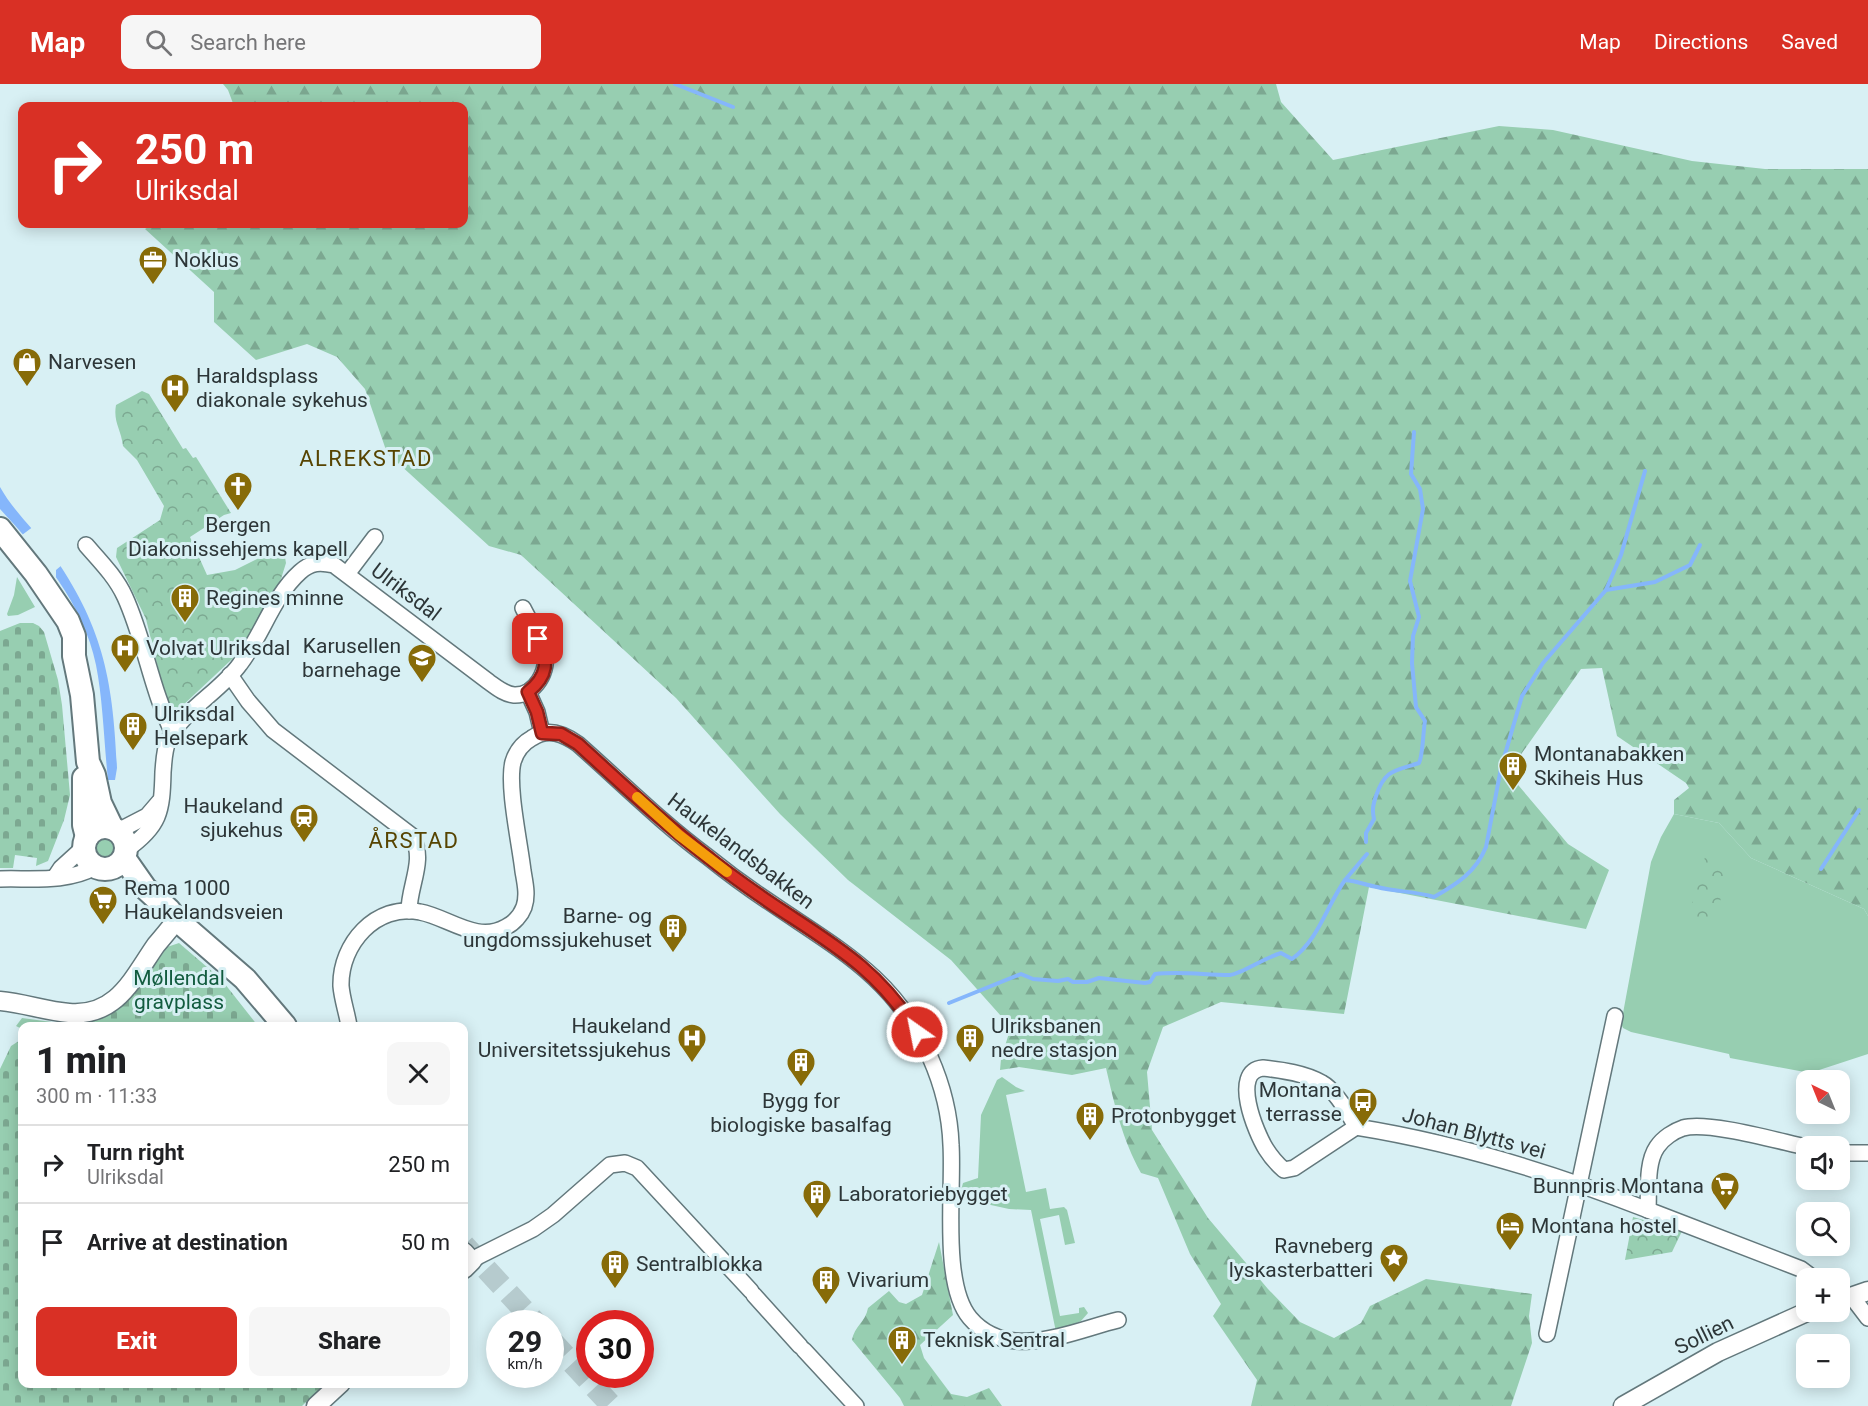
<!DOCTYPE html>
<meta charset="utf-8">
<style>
:root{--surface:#fff;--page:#f6f6f6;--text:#202124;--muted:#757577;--line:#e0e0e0;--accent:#d93025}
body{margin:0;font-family:Roboto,sans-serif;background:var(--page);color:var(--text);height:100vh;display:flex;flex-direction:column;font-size:22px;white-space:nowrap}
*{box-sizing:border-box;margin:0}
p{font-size:20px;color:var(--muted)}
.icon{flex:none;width:33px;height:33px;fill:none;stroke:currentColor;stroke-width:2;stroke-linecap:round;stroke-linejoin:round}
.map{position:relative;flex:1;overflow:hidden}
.side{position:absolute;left:18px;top:938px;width:450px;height:366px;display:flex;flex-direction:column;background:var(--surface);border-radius:12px;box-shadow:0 3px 15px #0003}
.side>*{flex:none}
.hud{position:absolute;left:18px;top:18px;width:450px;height:126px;border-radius:12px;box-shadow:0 3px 15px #0003;background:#d93025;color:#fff;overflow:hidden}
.needle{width:39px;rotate:317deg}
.controls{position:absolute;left:1796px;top:986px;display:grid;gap:12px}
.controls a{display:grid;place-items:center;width:54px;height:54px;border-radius:12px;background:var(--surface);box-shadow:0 3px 15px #0003;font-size:30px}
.speed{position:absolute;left:486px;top:1226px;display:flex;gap:12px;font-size:30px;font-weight:700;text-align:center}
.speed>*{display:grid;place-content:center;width:78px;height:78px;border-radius:50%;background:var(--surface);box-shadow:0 3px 15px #0003;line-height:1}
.speed small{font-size:15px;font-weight:400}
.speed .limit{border:9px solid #d22;background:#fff;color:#111}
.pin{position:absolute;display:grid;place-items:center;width:51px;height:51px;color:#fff;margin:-26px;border-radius:12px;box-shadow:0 3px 9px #0006}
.me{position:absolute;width:66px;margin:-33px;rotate:327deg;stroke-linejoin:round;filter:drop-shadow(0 0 4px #0008)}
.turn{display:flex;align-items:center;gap:21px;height:126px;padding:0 18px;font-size:27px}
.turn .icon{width:78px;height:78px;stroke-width:2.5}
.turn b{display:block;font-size:42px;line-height:51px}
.round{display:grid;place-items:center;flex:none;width:63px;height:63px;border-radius:12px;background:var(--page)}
.headline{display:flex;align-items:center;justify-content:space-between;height:102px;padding:0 18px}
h1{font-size:36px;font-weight:800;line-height:45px}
.action{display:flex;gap:12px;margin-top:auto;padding:12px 18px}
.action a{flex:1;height:69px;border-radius:12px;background:var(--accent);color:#fff;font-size:24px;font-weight:800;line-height:69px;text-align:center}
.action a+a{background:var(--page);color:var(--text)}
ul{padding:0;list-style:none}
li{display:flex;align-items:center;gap:18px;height:78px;padding:0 18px;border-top:2px solid var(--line)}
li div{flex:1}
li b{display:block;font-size:22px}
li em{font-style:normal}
header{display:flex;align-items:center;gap:36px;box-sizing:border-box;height:84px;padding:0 30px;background:var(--accent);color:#fff}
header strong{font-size:28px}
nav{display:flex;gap:33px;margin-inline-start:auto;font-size:21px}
.search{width:420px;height:54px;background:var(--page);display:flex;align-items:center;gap:15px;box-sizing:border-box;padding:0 21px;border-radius:12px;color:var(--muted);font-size:22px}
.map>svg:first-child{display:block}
.green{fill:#97ceb1}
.forest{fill:url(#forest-firs)}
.cemetery{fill:url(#cemetery-stones)}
.park{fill:url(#park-crowns)}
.water{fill:#85b6fb}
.pier{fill:#d8f0f4}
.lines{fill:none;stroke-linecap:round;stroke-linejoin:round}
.stream{stroke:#85b6fb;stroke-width:4}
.primary-tunnel{stroke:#b6cbce;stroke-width:22;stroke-dasharray:22 11;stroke-linecap:butt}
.minor-casing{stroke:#63787c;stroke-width:18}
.tertiary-casing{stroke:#63787c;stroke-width:21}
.primary-casing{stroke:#63787c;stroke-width:26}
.minor{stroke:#fff;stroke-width:15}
.tertiary{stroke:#fff;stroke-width:18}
.primary{stroke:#fff;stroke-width:22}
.route-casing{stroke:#8d1f18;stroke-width:15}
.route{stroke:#d93025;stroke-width:10}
.slow{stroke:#f59e0b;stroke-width:10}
.labels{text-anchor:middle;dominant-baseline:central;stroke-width:6;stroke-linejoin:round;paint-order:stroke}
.poi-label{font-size:21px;fill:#2d3638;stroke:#d8f0f4;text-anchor:start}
.street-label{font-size:21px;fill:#2d3638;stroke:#d8f0f4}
.park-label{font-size:21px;fill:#125c3f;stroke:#d8f0f4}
.neighbourhood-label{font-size:22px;letter-spacing:1.5px;fill:#574401;stroke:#d8f0f4}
</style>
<header>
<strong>Map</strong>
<div class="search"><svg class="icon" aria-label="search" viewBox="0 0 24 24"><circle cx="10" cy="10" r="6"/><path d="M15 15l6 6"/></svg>Search here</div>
<nav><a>Map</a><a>Directions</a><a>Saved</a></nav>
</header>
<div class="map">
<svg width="1868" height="1322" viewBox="0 0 1868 1322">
<defs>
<pattern id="forest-firs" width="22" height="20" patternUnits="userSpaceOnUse" patternTransform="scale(1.5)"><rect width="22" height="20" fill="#97ceb1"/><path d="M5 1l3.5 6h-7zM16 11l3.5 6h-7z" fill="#7ca891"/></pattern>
<pattern id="cemetery-stones" width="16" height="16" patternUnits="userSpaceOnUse" patternTransform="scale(1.5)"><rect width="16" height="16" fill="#97ceb1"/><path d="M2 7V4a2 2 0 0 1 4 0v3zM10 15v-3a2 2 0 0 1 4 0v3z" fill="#7ca891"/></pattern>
<pattern id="park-crowns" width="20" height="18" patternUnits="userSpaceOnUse" patternTransform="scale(1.5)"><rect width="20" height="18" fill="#97ceb1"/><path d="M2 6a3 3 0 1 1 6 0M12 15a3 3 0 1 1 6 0" fill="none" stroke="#7ca891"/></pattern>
</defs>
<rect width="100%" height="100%" fill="#d8f0f4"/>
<g class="green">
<polygon points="17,493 35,523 18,531 8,532 7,530 14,511"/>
<polygon points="1674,730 1719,739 1751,774 1864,825 1868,832 1868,970 1810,989 1730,974 1729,970 1631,948 1623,944 1621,940 1651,778 1661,753"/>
<circle cx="104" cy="764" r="10"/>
<polygon points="1002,993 1016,1003 1025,1007 1006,1011 1026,1108 1046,1104 1050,1125 1064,1123 1067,1126 1075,1159 1065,1161 1059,1131 1040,1135 1060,1232 1079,1229 1079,1224 1084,1223 1088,1229 1081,1237 1056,1248 1031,1126 1009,1125 959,1114 963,1099 978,1094 981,1031 997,996"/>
</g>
<g class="forest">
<path d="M223 0H1276L1281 18 1333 76 1499 42 1553 46 1692 77 1765 85H1868V832L1864 825 1751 774 1719 739 1674 730V716L1689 704 1686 699 1617 652 1602 584 1581 585 1508 689 1568 760 1609 786 1586 845 1369 803 1344 930 1221 918 1163 943 1147 988 1152 1046 1208 1134 1268 1205 1300 1238 1334 1254 1361 1239 1370 1222 1426 1195 1532 1210 1529 1232 1532 1259 1511 1322H1251L1257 1296 1213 1232 1221 1220 1190 1170 1158 1094 1141 1089C1122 1054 1115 1023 1106 984L1072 991 1019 983 1000 986 1001 975 1009 949 1001 932 951 876 848 796 780 730 676 614 521 471 489 462 387 369 365 305 337 273 307 260 256 276 214 238V208L145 145 153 140H464V22H234L228 6Z"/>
<path d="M939 1158 953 1231 920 1261 924 1274 951 1310 967 1313 989 1304 1002 1322H904L900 1314 852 1256C854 1243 866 1237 868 1224L889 1207 899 1218 906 1220 922 1211Z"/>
</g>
<g class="cemetery">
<polygon points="20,539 33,539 39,542 44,548 58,596 62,621 70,711 64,736 48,777 36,782 37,774 15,771 13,784 0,784 0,547"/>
<polygon points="179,859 221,895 258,942 22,942 22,945 16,942 22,934 74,941 88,937 134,908 167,863"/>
<polygon points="22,955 22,1299 326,1299 302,1322 0,1322 0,985 11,962"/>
</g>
<g class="park">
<path d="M142 307 149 310 183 365 186 364 193 374 196 373 231 429 224 431 190 453 207 491 235 486 283 462 286 479 280 498 246 562 180 624H168L146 535 116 473 117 464 160 436 164 422 137 376 123 362C121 345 113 338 116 321Z"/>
<polygon points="1705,773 1730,783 1714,838 1689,831"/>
<polygon points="1633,1133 1682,1147 1672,1168 1625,1176"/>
</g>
<path class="water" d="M0 403C14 428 35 446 51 468 103 542 113 595 117 684L115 696H108C104 659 103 616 96 581 84 521 40 468 0 425Z"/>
<polygon class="pier" points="34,442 62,481 56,486 56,497 22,451"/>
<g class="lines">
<g class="stream">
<polyline points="675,0 733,23"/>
<polyline points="1606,506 1655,498 1690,481 1700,461"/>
<path d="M1366 758V749L1374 735C1372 726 1373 721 1376 712 1385 685 1395 687 1419 679 1423 671 1423 648 1425 637L1416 623 1412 579 1413 552 1419 533 1410 497 1423 425 1420 405 1411 390 1414 348"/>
<polyline points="1821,785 1859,726"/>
<polyline points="1345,796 1367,770"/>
<path d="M949 919 1021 890 1033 895 1058 897 1068 895 1073 898H1087L1099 894 1145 899 1150 898 1155 890C1181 887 1205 891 1230 891 1241 890 1266 873 1281 869L1292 875C1319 855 1326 823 1345 796 1357 797 1366 801 1377 803 1396 808 1415 807 1434 813 1457 800 1476 788 1486 763L1501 684 1522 612 1543 579 1606 506 1621 471 1645 387"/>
</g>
<g class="primary-tunnel">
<polyline points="464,1161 536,1239"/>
<polyline points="550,1255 612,1322"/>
</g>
<g class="minor-casing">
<g id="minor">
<path d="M86 461C100 477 116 493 125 513 145 557 151 605 173 649"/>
<polyline points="347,490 375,453"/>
<path d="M230 591 248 617 273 646 412 752C426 776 409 801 409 827"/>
<polyline points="528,608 537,628 542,649"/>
<polyline points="118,747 147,732 159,718"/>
<path d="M126 766C160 742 162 728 163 688 164 677 164 667 168 657 184 625 220 608 240 580 262 552 273 512 300 488 311 478 320 478 334 481L489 598C496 603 504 610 514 611 535 612 550 586 544 567 539 552 530 538 523 524"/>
<polyline points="55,793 61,784 83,764"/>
<path d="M0 795C31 794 67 799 95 783"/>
<path d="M349 942C347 929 342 915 341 902 340 860 376 819 420 828 448 833 477 860 506 843 514 839 521 831 524 823 528 811 525 799 523 787 520 760 507 702 513 678 516 668 523 659 532 654 548 643 564 650 578 660 621 698 662 739 708 773 729 790 751 806 774 821 840 866 896 895 930 973 942 1000 950 1032 951 1061 954 1105 941 1200 970 1234 1008 1279 1072 1247 1118 1236"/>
<path d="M1263 984C1282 986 1305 989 1322 999 1335 1006 1349 1030 1356 1043L1294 1084 1284 1086C1277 1080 1271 1073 1266 1065 1256 1049 1230 987 1263 984Z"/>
<path d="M1356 1043C1456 1059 1554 1089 1648 1126"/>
<path d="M1806 1063C1778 1057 1708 1037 1683 1044 1674 1047 1663 1054 1657 1063 1646 1079 1649 1107 1648 1126L1801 1185 1813 1194"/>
<polyline points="1839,1069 1868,1069"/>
<polyline points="472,1177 479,1172 533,1145 553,1131 610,1081 625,1079 637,1084 751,1207"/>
<polyline points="754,1211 800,1262"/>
<polyline points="1852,1213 1868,1234"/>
<polyline points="1547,1250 1615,932"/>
<polyline points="804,1266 856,1322"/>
</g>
</g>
<g class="tertiary-casing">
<g id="tertiary">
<path d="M0 917C23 919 46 927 69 929 117 933 133 894 156 861 163 853 170 844 177 836"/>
<polyline points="464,1168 472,1177 464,1185"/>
<polyline points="1839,1217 1868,1207"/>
<polyline points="316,1322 341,1299"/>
<polyline points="1623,1322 1718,1268 1809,1227"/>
</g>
</g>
<g class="primary-casing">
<g id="primary">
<polyline points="0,445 36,490 68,537 74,552 74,572 82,611 88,678 94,691 100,719 112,744"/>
<polyline points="84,694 84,741 87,753"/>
<circle cx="105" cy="764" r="21"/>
<polyline points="124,774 145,804 169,826 177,836 245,895 285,942"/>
</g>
</g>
<use href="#minor" class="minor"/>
<use href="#tertiary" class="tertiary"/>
<use href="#primary" class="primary"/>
</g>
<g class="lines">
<g class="route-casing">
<path id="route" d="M538 555C549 577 548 592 528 608L537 628 542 649 561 650 578 660C621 699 663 739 709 774 730 791 753 807 775 822 834 861 879 886 917 948"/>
</g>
<use href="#route" class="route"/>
<polyline class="slow" points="637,713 679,751 727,788"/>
</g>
<defs>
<g id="office-pin" transform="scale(1.5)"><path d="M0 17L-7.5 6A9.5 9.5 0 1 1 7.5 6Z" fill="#876b08" stroke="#d8f0f4"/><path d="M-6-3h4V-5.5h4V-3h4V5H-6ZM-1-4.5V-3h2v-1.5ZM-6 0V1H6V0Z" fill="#fff"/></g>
<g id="shop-pin" transform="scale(1.5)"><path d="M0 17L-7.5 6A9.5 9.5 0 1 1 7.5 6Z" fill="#876b08" stroke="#d8f0f4"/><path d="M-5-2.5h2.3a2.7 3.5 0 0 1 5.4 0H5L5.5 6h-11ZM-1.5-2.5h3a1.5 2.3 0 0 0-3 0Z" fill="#fff"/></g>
<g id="hospital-pin" transform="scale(1.5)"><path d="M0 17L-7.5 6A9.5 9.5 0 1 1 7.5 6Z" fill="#876b08" stroke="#d8f0f4"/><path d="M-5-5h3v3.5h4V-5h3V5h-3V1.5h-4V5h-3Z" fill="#fff"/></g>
<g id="church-pin" transform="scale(1.5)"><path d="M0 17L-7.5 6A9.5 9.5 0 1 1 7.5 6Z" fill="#876b08" stroke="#d8f0f4"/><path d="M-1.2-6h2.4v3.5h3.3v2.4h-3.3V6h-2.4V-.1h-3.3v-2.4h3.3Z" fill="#fff"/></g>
<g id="building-pin" transform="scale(1.5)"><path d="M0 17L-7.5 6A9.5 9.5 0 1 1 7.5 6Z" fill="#876b08" stroke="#d8f0f4"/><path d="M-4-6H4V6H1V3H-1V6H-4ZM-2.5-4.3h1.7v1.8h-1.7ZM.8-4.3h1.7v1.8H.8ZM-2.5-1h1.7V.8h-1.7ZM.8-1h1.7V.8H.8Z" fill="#fff"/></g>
<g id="school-pin" transform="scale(1.5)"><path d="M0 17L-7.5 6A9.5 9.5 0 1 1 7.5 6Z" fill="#876b08" stroke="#d8f0f4"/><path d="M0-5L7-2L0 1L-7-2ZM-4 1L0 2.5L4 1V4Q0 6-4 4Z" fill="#fff"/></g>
<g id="station-pin" transform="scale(1.5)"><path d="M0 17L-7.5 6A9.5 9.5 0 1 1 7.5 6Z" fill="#876b08" stroke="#d8f0f4"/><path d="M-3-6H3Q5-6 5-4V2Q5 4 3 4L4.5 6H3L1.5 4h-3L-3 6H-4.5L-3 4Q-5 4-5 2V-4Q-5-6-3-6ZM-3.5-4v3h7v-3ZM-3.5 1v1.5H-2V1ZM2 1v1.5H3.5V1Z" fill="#fff"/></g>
<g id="supermarket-pin" transform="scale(1.5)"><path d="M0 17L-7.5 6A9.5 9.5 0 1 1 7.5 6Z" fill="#876b08" stroke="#d8f0f4"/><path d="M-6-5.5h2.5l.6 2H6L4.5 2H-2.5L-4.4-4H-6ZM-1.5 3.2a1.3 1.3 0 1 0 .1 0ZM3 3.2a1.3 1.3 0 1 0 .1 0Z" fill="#fff"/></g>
<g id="bus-pin" transform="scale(1.5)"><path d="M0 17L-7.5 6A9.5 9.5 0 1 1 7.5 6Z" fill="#876b08" stroke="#d8f0f4"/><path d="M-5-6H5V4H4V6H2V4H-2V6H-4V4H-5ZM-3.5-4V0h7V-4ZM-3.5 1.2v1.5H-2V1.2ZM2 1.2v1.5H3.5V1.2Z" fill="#fff"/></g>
<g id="hotel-pin" transform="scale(1.5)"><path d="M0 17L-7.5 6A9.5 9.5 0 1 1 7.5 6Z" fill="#876b08" stroke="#d8f0f4"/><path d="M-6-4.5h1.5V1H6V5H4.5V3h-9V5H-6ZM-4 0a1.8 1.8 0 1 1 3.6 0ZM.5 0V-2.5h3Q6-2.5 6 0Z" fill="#fff"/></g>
<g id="sight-pin" transform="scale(1.5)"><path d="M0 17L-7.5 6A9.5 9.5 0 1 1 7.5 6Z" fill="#876b08" stroke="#d8f0f4"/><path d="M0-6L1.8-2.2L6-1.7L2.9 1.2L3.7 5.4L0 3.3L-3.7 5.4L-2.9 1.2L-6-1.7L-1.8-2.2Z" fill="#fff"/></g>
</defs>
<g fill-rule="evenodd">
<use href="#office-pin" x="153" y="176"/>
<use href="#shop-pin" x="27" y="278"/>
<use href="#hospital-pin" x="175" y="304"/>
<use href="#church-pin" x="238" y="402"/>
<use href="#building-pin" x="185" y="514"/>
<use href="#hospital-pin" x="125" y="564"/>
<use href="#school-pin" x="422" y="574"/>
<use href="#building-pin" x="133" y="642"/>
<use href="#building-pin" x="1513" y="682"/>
<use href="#station-pin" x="304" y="734"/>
<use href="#supermarket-pin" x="103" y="816"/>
<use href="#building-pin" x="673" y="844"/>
<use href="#hospital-pin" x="692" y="954"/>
<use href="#building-pin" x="970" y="954"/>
<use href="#building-pin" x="801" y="978"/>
<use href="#bus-pin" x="1363" y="1018"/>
<use href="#building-pin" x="1090" y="1032"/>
<use href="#supermarket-pin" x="1725" y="1102"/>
<use href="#building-pin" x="817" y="1110"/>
<use href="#hotel-pin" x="1510" y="1142"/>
<use href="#sight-pin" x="1394" y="1174"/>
<use href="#building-pin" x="615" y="1180"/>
<use href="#building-pin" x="826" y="1196"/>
<use href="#building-pin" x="902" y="1256"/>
</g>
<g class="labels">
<g class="poi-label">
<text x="174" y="176">Noklus</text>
<text x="48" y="278">Narvesen</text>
<text x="196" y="292">Haraldsplass<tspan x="196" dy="24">diakonale sykehus</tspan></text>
<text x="238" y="441" text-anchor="middle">Bergen<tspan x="238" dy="24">Diakonissehjems kapell</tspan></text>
<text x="206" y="514">Regines minne</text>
<text x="401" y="562" text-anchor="end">Karusellen<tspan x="401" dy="24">barnehage</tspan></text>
<text x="146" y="564">Volvat Ulriksdal</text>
<text x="154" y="630">Ulriksdal<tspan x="154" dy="24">Helsepark</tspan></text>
<text x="1534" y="670">Montanabakken<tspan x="1534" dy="24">Skiheis Hus</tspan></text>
<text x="283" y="722" text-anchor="end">Haukeland<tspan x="283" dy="24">sjukehus</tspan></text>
<text x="124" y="804">Rema 1000<tspan x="124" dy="24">Haukelandsveien</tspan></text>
<text x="652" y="832" text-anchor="end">Barne- og<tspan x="652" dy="24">ungdomssjukehuset</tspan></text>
<text x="671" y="942" text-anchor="end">Haukeland<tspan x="671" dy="24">Universitetssjukehus</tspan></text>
<text x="991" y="942">Ulriksbanen<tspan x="991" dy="24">nedre stasjon</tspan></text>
<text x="1342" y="1006" text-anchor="end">Montana<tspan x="1342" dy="24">terrasse</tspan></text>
<text x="801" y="1017" text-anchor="middle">Bygg for<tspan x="801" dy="24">biologiske basalfag</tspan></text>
<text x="1111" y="1032">Protonbygget</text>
<text x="1704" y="1102" text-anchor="end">Bunnpris Montana</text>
<text x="838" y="1110">Laboratoriebygget</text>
<text x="1531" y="1142">Montana hostel</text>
<text x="1373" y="1162" text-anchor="end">Ravneberg<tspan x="1373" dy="24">lyskasterbatteri</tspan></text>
<text x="636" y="1180">Sentralblokka</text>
<text x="847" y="1196">Vivarium</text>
<text x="923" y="1256">Teknisk Sentral</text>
</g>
<g class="street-label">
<text transform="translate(406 508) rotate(37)">Ulriksdal</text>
<text transform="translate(741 767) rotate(37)">Haukelandsbakken</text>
<text transform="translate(1474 1049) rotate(15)">Johan Blytts vei</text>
<text transform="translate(1704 1251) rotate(-26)">Sollien</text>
</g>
<g class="park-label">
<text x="179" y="894">Møllendal<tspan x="179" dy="24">gravplass</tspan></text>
</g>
<g class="neighbourhood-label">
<text x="366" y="374">ALREKSTAD</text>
<text x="414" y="756">ÅRSTAD</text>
</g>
</g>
</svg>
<div class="controls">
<a><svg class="needle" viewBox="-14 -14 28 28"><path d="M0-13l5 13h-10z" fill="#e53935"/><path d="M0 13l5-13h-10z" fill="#757577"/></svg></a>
<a><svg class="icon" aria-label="sound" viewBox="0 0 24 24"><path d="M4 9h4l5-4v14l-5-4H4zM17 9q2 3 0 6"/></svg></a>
<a><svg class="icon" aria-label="search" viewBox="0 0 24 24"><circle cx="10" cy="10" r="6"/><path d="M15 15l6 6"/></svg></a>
<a>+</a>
<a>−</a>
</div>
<div class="speed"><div>29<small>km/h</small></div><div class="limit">30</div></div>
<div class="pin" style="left:538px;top:555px;background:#d93025"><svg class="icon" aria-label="arrive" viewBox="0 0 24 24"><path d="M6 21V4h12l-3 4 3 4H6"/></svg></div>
<svg class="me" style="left:917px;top:948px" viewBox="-20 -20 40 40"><circle r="17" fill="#d93025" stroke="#fff" stroke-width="3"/><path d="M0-11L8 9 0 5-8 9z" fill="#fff"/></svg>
<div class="hud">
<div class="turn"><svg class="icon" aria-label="right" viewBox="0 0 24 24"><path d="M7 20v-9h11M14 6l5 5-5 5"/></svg><div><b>250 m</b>Ulriksdal</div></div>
</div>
<section class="side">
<div class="headline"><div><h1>1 min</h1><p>300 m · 11:33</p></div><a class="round"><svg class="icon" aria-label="close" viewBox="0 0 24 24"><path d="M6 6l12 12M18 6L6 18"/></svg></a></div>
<ul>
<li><svg class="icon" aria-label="right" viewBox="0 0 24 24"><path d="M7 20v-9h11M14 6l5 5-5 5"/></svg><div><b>Turn right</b><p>Ulriksdal</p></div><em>250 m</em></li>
<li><svg class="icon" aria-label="arrive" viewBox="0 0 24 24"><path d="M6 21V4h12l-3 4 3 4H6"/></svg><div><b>Arrive at destination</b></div><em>50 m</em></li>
</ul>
<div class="action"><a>Exit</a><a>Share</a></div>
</section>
</div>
